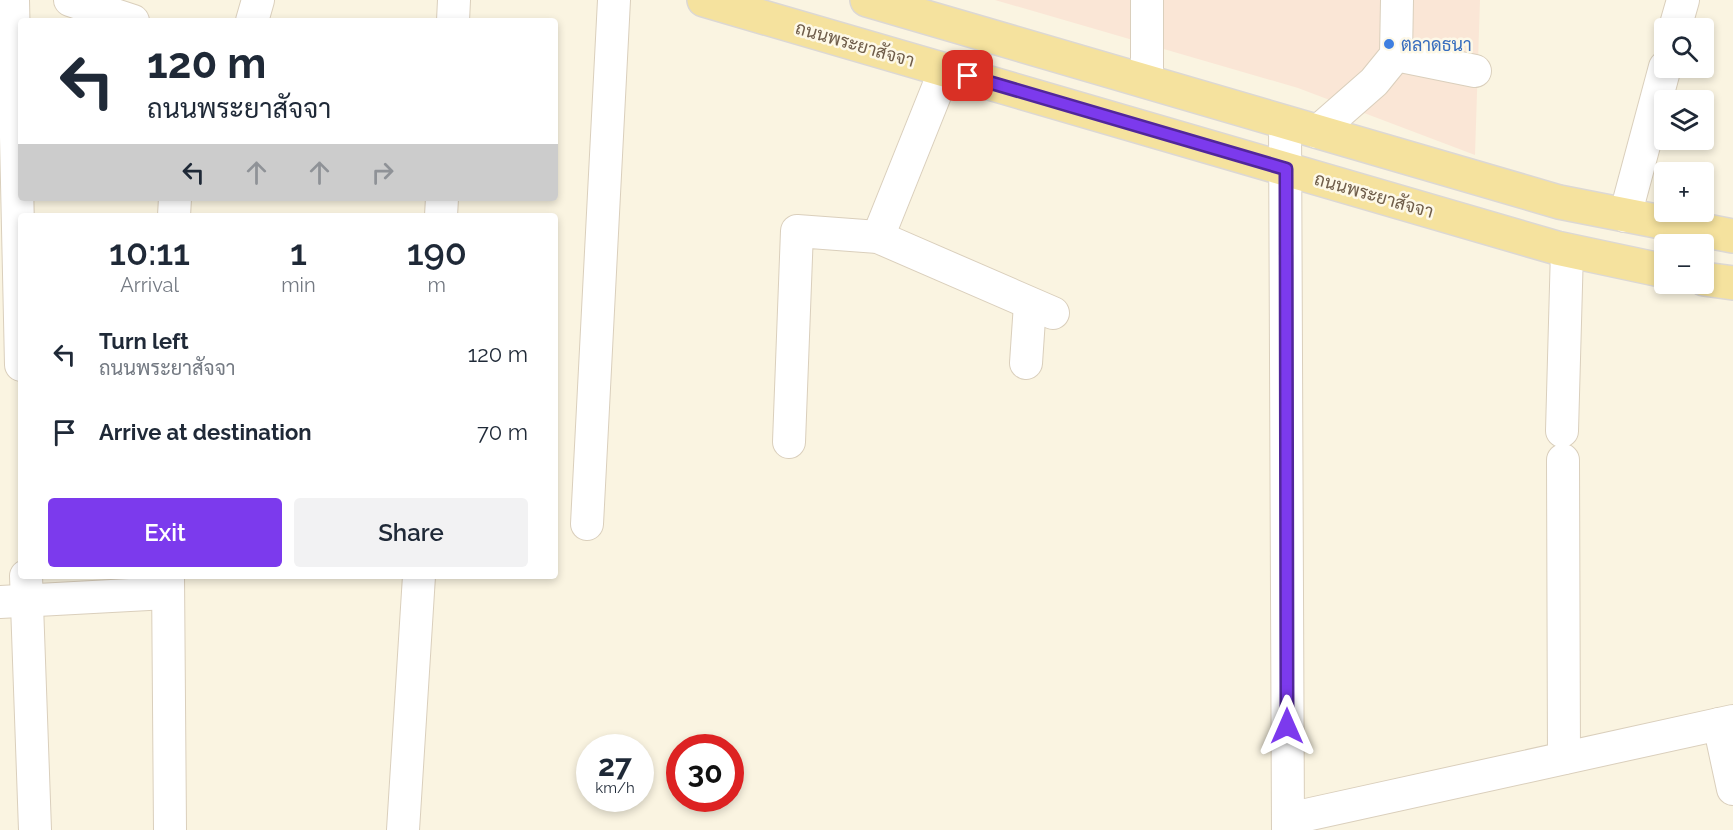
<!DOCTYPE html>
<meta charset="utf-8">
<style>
:root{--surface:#fff;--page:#f2f2f3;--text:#1f2937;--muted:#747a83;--accent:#7c3aed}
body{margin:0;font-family:Raleway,Sarabun,sans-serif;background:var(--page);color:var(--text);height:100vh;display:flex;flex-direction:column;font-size:22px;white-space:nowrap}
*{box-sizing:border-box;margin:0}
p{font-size:20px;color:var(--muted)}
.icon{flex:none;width:33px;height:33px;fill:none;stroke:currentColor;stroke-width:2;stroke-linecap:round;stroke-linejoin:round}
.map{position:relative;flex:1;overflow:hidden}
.drawer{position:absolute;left:18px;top:213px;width:540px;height:366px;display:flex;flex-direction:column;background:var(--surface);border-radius:6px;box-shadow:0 3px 9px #0003}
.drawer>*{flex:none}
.hud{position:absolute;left:18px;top:18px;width:540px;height:183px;border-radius:6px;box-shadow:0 3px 9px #0003;background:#fff;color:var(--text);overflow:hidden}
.controls{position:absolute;left:1654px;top:18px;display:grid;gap:12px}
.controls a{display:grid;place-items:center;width:60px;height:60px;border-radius:6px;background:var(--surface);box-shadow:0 3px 9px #0003;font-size:30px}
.speed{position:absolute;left:576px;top:734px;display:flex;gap:12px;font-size:30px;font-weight:700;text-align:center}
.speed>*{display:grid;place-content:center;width:78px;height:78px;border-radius:50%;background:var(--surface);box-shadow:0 3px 9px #0003;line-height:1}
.speed small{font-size:15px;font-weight:400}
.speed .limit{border:9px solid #d22;background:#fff;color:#111}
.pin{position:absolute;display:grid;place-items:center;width:51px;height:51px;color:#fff;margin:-26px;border-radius:12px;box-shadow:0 3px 9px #0006}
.me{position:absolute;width:66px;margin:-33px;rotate:0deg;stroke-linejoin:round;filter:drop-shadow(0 0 4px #0008)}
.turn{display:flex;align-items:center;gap:21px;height:126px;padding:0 30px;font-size:27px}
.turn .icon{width:78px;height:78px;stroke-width:2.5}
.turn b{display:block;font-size:42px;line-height:51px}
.lanes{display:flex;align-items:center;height:57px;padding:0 30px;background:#0003;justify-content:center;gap:30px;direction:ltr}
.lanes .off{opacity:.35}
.eta{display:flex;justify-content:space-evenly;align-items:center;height:102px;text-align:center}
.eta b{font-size:36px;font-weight:600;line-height:42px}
.button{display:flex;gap:12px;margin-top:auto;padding:12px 30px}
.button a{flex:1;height:69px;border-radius:6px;background:var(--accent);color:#fff;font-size:24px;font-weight:600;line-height:69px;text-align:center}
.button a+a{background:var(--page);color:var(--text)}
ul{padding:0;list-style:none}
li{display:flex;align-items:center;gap:18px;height:78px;padding:0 30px}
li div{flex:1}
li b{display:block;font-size:22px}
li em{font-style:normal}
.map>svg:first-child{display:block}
.commercial{fill:#fae6d6}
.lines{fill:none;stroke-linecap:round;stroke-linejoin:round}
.minor-casing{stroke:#dacfbc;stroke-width:34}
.major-casing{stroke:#dcd8d4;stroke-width:36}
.minor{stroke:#fff;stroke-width:32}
.major{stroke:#f5e29e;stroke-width:33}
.route-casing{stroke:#51269a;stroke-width:15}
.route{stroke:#7c3aed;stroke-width:10}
.shop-dot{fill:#3f7fe0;stroke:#fdf8e7;stroke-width:2}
.labels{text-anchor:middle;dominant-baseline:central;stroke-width:5;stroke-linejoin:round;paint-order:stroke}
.street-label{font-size:18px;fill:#6f5d4a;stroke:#fdf8e7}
.shop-label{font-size:18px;fill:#366cbe;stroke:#fdf8e7;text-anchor:start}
</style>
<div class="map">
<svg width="1733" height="830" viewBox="0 0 1733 830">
<rect width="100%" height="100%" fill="#faf4e1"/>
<polygon class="commercial" points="995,0 1480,0 1475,155 1298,88"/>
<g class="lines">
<g class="minor-casing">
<g id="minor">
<polyline points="13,0 21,365"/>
<polyline points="70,0 133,21"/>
<polyline points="1147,0 1147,81"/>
<polyline points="252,21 258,0"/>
<polyline points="453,21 454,0"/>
<polyline points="1675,28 1683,0"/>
<polyline points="1396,55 1475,71"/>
<polyline points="1285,122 1288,830"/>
<polyline points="1317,132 1374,82 1396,55 1397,0"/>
<polyline points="174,216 175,198"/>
<polyline points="441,216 442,198"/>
<polyline points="1625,216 1665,67"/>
<polyline points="878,237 945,70"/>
<polyline points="1026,363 1030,304"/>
<polyline points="1562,431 1567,250"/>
<polyline points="789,442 797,231 878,237 1053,313"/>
<polyline points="1563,460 1564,758"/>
<polyline points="587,524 614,0"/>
<polyline points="26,576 35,830"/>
<polyline points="168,576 170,830"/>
<polyline points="0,602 167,593"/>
<polyline points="1719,724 1733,789"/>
<polyline points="1288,819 1733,721"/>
<polyline points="403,830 419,576"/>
</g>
</g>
<g class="major-casing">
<g id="major">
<polyline points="704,0 1557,248 1665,271"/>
<polyline points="867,0 1559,202 1733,236"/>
<polyline points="1704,279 1733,283"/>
</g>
</g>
<use href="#minor" class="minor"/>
<use href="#major" class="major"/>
</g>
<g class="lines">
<g class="route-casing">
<polyline id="route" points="968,76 1286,169 1287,726"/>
</g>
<use href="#route" class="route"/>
</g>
<circle class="shop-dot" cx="1389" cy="44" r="6"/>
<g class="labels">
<g class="street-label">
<text transform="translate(855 44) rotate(16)">ถนนพระยาสัจจา</text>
<text transform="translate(1374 195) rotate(16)">ถนนพระยาสัจจา</text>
</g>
<g class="shop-label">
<text x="1401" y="44">ตลาดธนา</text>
</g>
</g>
</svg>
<div class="controls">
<a><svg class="icon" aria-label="search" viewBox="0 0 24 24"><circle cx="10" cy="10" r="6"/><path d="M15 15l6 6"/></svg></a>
<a><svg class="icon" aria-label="layers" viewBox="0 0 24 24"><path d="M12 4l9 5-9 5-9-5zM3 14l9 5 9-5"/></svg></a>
<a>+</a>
<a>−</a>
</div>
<div class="speed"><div>27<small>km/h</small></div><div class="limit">30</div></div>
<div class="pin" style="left:968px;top:76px;background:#d93025"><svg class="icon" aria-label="arrive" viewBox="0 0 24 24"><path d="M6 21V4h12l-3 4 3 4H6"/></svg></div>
<svg class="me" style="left:1287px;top:726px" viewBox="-20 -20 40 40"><path d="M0-17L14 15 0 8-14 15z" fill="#7c3aed" stroke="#fff" stroke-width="4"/></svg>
<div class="hud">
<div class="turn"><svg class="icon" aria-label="left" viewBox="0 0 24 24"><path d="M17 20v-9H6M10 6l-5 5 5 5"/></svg><div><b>120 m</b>ถนนพระยาสัจจา</div></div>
<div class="lanes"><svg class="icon" aria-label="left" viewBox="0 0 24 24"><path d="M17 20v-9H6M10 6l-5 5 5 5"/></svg><svg class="icon off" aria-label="ahead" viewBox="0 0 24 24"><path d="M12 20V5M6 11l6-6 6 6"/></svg><svg class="icon off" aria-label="ahead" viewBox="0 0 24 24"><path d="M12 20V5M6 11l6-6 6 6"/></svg><svg class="icon off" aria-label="right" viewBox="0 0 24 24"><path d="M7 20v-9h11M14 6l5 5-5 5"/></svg></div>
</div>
<section class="drawer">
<div class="eta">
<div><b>10:11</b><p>Arrival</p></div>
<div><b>1</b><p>min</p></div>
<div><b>190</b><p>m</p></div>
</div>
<ul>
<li><svg class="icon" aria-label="left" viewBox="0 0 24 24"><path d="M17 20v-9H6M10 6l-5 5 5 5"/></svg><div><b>Turn left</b><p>ถนนพระยาสัจจา</p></div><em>120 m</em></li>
<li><svg class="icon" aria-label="arrive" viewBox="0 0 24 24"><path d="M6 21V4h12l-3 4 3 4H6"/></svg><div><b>Arrive at destination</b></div><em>70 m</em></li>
</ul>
<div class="button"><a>Exit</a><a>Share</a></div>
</section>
</div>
